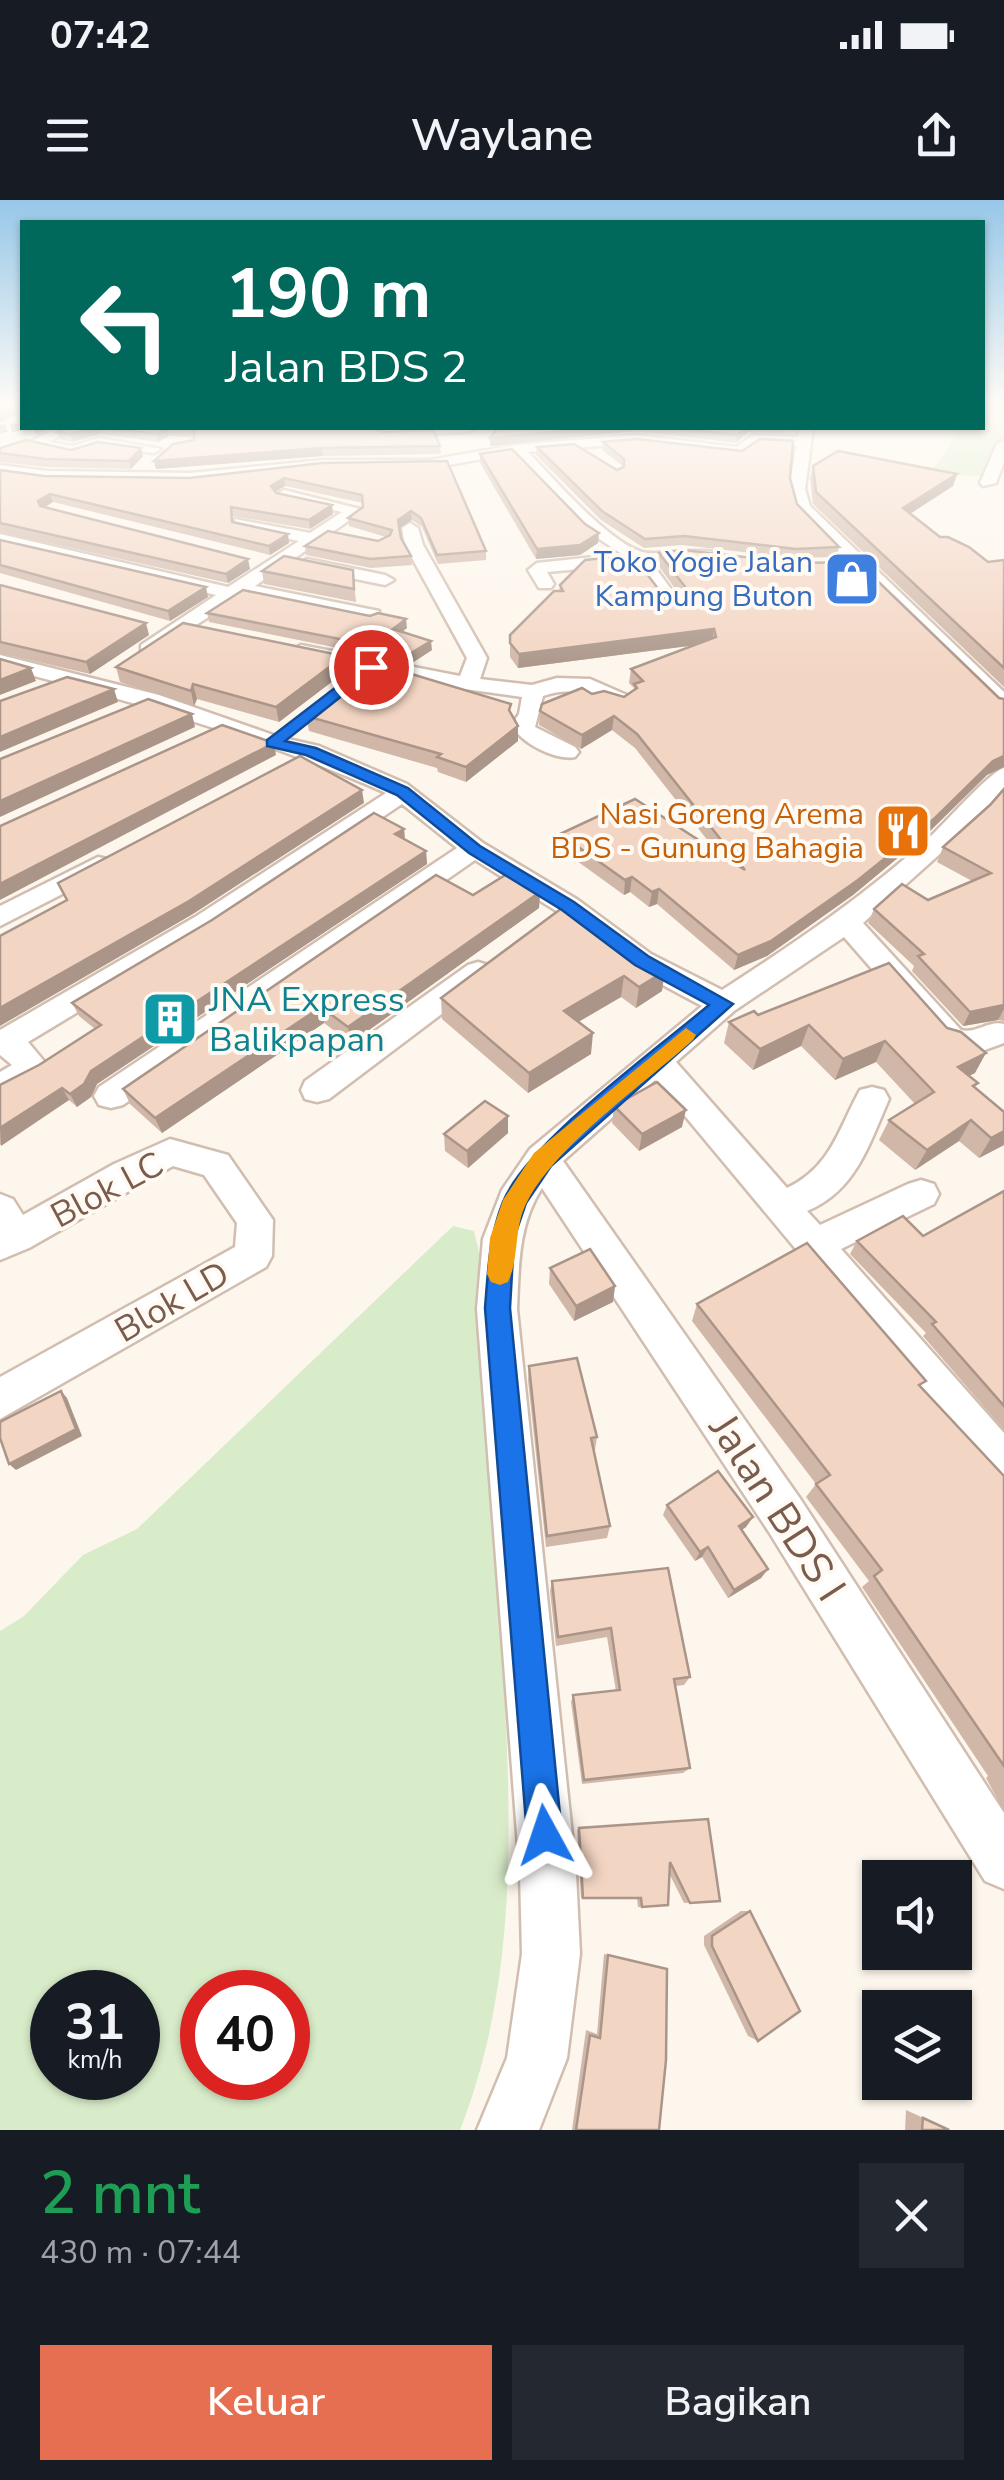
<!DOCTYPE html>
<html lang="id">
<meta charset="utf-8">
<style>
:root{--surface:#171b24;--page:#242831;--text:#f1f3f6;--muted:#9ea1a6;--accent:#e76f51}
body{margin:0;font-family:"Nunito Sans",sans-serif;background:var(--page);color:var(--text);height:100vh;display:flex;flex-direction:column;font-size:38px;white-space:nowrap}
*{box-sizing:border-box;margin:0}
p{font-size:32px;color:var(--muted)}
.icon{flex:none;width:55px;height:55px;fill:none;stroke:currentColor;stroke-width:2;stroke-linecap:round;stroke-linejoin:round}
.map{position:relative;height:1930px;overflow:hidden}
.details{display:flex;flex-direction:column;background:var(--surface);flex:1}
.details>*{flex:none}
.hud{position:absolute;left:20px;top:20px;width:965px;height:210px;border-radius:0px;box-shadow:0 2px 8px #0004;background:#00695c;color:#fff;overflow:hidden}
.tools{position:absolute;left:862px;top:1660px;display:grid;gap:20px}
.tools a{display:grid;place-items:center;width:110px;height:110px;border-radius:0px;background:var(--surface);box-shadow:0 2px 8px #0004;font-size:50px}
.speed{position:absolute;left:30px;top:1770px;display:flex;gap:20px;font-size:50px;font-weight:700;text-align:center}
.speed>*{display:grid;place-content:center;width:130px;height:130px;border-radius:50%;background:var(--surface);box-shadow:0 2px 8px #0004;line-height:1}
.speed small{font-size:25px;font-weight:400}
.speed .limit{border:15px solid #d22;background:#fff;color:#111}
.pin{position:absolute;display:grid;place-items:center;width:85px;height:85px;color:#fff;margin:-42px;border:5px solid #fff;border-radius:50%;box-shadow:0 2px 10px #0007}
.me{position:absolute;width:110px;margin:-55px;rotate:355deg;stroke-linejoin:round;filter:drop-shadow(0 0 8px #0008)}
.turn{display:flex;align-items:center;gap:35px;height:210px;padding:0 40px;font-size:45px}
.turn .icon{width:130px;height:130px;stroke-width:2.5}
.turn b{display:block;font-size:70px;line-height:85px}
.round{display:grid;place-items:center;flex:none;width:105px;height:105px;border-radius:0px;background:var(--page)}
.summary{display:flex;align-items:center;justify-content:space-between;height:170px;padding:0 40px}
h1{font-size:60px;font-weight:600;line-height:75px;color:#1e9e55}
.action{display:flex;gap:20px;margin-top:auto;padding:20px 40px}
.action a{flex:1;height:115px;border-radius:0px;background:var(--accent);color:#fff;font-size:40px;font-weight:600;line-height:115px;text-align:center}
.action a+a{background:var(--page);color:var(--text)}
.status{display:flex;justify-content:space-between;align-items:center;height:70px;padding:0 50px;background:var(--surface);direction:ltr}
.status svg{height:28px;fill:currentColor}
header{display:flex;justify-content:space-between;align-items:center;height:130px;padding:0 40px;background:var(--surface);font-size:45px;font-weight:600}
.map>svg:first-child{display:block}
.green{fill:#d8ecc9;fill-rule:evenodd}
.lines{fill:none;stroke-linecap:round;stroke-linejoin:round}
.minor-casing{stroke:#d1beb0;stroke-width:5}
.minor{fill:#fff;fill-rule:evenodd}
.wall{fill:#d1b7a8}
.shaded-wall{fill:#aa9588}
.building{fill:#f3d5c3;stroke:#aa9588;stroke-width:2.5}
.route{fill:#1a73e8;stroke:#114b97;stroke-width:2.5}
.slow{fill:#f59e0b}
.labels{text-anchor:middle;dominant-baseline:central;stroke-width:8;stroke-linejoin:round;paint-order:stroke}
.far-shop-label{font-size:30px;fill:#366cbe;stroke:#fffaf3;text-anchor:end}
.far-food-label{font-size:30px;fill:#c56008;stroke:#fffaf3;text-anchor:end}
.culture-label{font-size:35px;fill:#0d838f;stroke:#fffaf3;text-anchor:start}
.street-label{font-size:35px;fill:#7a5c4d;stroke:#fffaf3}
.near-street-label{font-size:42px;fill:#7a5c4d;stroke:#fffaf3}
</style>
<div class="status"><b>07:42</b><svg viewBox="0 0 49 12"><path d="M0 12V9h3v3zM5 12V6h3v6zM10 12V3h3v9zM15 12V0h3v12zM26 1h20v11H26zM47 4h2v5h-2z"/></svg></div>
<header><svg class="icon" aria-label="menu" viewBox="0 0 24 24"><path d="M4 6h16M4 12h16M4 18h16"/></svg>Waylane<svg class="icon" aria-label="share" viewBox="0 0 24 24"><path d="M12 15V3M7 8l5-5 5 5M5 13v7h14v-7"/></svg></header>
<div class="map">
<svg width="1004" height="1930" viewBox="0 0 1004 1930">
<rect width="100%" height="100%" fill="#fdf6ec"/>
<g class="green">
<polygon points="983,205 1004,205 1004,241 998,241 981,276 930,274 961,228 982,228"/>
<path d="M453 1026 474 1031 482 1065C488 1186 495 1307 501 1428 510 1597 523 1770 460 1930H0V1431L24 1416 83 1355 137 1329ZM52 1792H138V1878H52ZM202 1792H288V1878H202Z"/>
</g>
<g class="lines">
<g class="minor-casing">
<g id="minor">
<polygon points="57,228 74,228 48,242 73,246 99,238 161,249 154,253 100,246 74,255 26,244"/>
<polygon points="356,228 476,228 469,232 385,236"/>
<path d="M799 228H813L805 289 810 306 1004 492V511L996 509 796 311 789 289 796 246 757 243 741 256 635 243 528 252C554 279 607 341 642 352 657 356 691 348 713 352V360L707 361 651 362 688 412 678 418 671 416 634 364 547 372 554 384 551 388H539L528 370 537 363 622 354 587 331 513 254 430 268H323L191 283 47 281 0 275V265L47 271 191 273 323 260H430L516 245 635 235 737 247 753 235 798 237Z"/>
<polygon points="1004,240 1004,262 996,283 983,286 980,283 997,244"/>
<polygon points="284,290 364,310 255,386 379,411 379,419 244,395 148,455 141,453 141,445 216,395 0,344 0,334 228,387 299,341 235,327 235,319 310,333 342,312 278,298 276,295"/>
<path d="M410 323 418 328 423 345 487 458 480 479 532 485 557 478 590 479 629 496 632 501 629 506C602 512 589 480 543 496L535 527 575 547 579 552 575 557C556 561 518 542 512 524L519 514 522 497 414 482 294 455 291 451 301 445 460 476 467 458 405 345 402 328Z"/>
<polygon points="307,359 385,375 394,380 385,385 301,368 298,364"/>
<path d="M0 455 159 495 279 537 319 546 407 584 483 643 578 700 651 754 722 790C798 741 864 696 932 635 946 622 991 571 1004 568V590L981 617 863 723 961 830C976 834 989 820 1004 824V843L971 855 939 846 844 737 734 811 676 862 787 988C831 967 838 930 860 890L872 887 884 890 889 899C869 944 856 991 807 1011L820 1025 908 984 921 980 934 984 939 994 934 1004 841 1049 1004 1233V1287L989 1281 655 880 563 961 801 1300 1004 1613V1689L985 1681 769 1332 542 988C518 1025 519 1066 517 1109L576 1673 580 1754 567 1858 539 1930H477L507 1858 522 1754 520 1673 477 1109 483 1039 502 990 530 949 702 806 631 768 558 712 475 660 123 905 111 908 99 905 94 896 99 887 457 648 402 604 214 730 28 842 49 867 44 875 0 899V872L12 865 0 855V830L195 717 386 593C262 538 131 501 0 467Z"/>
<polygon points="98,657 107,659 111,665 107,671 0,726 0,706"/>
<polygon points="478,762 488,765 493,772 488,779 329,899 317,902 305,899 301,890 305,881 468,765"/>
<polygon points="170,939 228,955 273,1020 272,1056 266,1067 0,1219 0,1177 235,1047 237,1023 204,975 173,966 29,1048 0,1060 0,994 13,999 23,1015 114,964"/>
</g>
</g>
<use href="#minor" class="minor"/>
</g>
<g class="wall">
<polygon points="66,228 372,228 440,246 441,254 323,256 156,269 194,240 194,237 169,236 158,242 100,234 73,242 60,240 57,232"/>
<polygon points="498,228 785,228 784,233 748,232 736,243 635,231 490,246"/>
<polygon points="603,242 790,278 797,304 839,347 837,357 794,358 682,345 644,348 601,320 536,255 537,247 617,270 624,267 602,250"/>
<polygon points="0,248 71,250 143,256 131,269 47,267 0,262"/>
<polygon points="480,254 598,343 580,355 536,359 480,263"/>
<polygon points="322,263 486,351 486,360 438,364 422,327 412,320 399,328 401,338 411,356 412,365 371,368 306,355 305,346 378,341 386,337 349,326 348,318 363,307 363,303 285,286 275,292 332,305 333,314 310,329 233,316 233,322 289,343 270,355 53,302 45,307 250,369 228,383 0,332 0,270 44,276 189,278"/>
<polygon points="813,266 957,274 953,286 910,314 940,337 988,362 1004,360 1004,487 813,304 810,278"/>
<polygon points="0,340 208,397 170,421 0,373"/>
<polygon points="659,353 987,575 929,632 853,695 767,756 734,770 657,704 649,707 630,692 624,695 559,648 560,634 716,651 635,548 612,530 581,549 539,525 540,511 592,494 624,497 634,491 634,488 629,483 631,469 695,445 518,468 510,457 510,435 559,391 560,385 682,408 687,405 658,365"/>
<polygon points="353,370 356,402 264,384 262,371"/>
<polygon points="0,385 149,435 90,474 0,453"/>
<polygon points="207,413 407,428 402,432 432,450 412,463 209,422"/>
<polygon points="116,467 346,471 279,522 197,499 194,506 120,482"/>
<polygon points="511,514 518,541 466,582 438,572 437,568 309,531 306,516"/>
<polygon points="1004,589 1004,821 998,820 963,826 912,771 914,766 868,723 874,709 928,700 972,681 937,662 943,647 990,605"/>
<polygon points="404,629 405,639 426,651 427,664 97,884 91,897 77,907 69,900 0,945 0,885 39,865 95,829 79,816 72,803"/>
<polygon points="540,692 539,708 351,843 324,823 162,933 130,904 123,889 473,695"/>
<polygon points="566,705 662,791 636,808 621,797 578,822 591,854 528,893 442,819 441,798"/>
<polygon points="889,763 975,873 969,876 975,888 1004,912 1004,945 979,958 959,941 915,970 879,940 889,920 915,904 876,862 835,880 801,846 753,870 724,843 729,822 758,815"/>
<polygon points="614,906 682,927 639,951 612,923"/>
<polygon points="508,916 508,933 468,968 445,951 444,934"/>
<polygon points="1004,991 1004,1230 923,1136 926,1133 850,1054 857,1041 923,1036"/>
<polygon points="550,1068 615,1086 613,1102 574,1121 549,1084"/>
<polygon points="697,1104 921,1187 1004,1276 1004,1611 986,1578 988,1576 862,1387 869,1381 806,1297 816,1284 692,1121"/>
<polygon points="529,1166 597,1237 595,1250 593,1250 610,1326 607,1338 546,1347 528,1180"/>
<polygon points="667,1305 753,1317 746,1327 742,1330 768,1369 761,1378 728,1398 702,1357 695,1361 663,1315"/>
<polygon points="552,1381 690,1477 684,1485 675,1486 690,1568 683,1573 582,1584 571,1502 573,1495 616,1491 607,1437 556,1446 550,1391"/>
<polygon points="708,1619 720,1701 684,1703 669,1673 668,1705 638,1707 637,1698 581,1698 577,1630 579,1628"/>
<polygon points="741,1711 750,1711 758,1841 748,1836 704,1745 704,1736"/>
<polygon points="604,1754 661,1767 659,1930 572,1930 586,1830 597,1834"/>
<polygon points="906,1910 950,1930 905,1930"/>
</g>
<g class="shaded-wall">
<polygon points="18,205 20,212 0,223 0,214"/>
<polygon points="22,223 22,228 50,228 36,235 34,229 12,232 10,224"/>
<polygon points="5,224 8,232 0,233 0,225"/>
<polygon points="94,228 98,228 100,234 73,242 70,234"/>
<polygon points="167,228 169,236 158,242 156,234"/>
<polygon points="594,228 635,228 635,231 490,246 490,238"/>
<polygon points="746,228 749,228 748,232 736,243 737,235"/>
<polygon points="141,248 143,256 131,269 129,261"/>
<polygon points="322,248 323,256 156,269 154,261"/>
<polygon points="957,274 953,286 900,320 903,308"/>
<polygon points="284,278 285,286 272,294 271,286"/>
<polygon points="50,294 53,302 40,310 38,301"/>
<polygon points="332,305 333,314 310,329 309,320"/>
<polygon points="411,311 412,320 398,329 398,320"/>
<polygon points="599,333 598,343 580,355 536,359 537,349"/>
<polygon points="288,334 289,343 270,355 269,346"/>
<polygon points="248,359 250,369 228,383 226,374"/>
<polygon points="206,387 208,397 170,421 168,411"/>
<polygon points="406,419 407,428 394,438 393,429"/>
<polygon points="146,423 149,435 90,474 86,462"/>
<polygon points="714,429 712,443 518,468 519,454"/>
<polygon points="431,441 432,450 412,463 411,453"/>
<polygon points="344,456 346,471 279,522 276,507"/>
<polygon points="31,468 36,481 0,495 0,480"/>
<polygon points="193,484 197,499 194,506 191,491"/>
<polygon points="114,489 118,502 0,552 0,537"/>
<polygon points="192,514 195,527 0,617 0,601"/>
<polygon points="614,516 612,530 581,549 582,535"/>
<polygon points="518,526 518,541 466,582 466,567"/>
<polygon points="274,543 276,555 0,700 0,684"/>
<polygon points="1004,556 1004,567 987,575 929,632 853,695 767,756 734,770 738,755 993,561"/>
<polygon points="362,590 364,603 193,714 0,826 0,808"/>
<polygon points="404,629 405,642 395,634"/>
<polygon points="426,651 427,664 97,884 91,897 77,907 70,894 91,871"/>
<polygon points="632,677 630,692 624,695 625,680"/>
<polygon points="659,689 657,704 649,707 652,692"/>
<polygon points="540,692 539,708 351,843 348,827"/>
<polygon points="665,771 662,791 636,808 639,787"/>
<polygon points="624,776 621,797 563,831 564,811"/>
<polygon points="1004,805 1004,809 998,820 963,826 970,812"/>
<polygon points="321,807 324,823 162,933 155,918"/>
<polygon points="809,825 801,846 753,870 760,849"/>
<polygon points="593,833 591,854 528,893 529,873"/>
<polygon points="885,841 876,862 835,880 843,859"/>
<polygon points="986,853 975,873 947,887 958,867"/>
<polygon points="62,888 69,900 1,946 0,928"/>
<polygon points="686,910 682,927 639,951 642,934"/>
<polygon points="508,916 508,933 468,968 467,951"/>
<polygon points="971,920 959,941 915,970 927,950"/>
<polygon points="1004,931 1004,945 979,958 991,938"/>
<polygon points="615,1086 613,1102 574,1121 576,1106"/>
<polygon points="61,1191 67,1198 82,1236 16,1270 9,1264"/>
<polygon points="753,1317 746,1327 733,1336 739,1326"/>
<polygon points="708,1347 702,1357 695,1361 700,1352"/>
<polygon points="768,1369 761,1378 728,1398 734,1390"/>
</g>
<g class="building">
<polygon points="0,205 17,205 0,214"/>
<polygon points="66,228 94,228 70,234 57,232"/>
<polygon points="106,228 372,228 383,232 433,230 440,246 322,248 154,261 173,244 194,240 194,229 167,228 156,234"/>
<polygon points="498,228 594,228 490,238"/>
<polygon points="671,228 746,228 737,235"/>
<polygon points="636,239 742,251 760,239 793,241 790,278 797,304 839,347 796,349 684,336 645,339 602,311 537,247 574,244 617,270 624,267 624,259 603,242"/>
<polygon points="26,240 71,250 98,242 141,248 129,261 45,259 0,253 0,248"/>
<polygon points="512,249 585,324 599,333 580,345 537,349 480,254"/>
<polygon points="838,251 957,274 903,308 940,337 948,337 969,347 988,362 1004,360 1004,468 816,292 813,266"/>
<polygon points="447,261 486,351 437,355 421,318 411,311 398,320 401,338 411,356 370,359 305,346 328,331 378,341 390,335 392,330 348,318 363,307 362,295 284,278 271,286 276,293 332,305 309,320 231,307 232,322 288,334 269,346 50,294 38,301 40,306 248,359 226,374 0,323 0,270 44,276 189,278 322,263"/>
<polygon points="0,340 206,387 168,411 0,365"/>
<polygon points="684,350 796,363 858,362 999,498 1004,499 1004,556 993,561 935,618 858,680 771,741 738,755 659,689 652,692 632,677 625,680 560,634 635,599 745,670 637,534 614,516 582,535 540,511 542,504 582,488 592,494 604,491 624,497 637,488 634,484 643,481 631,469 716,437 714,429 519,454 510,443 510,435 554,391 563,391 560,385 585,360 633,355 670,405 682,408 692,402 693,397 659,353"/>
<polygon points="284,356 353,370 354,389 262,371"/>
<polygon points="0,385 146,423 86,462 0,442"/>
<polygon points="243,390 370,416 378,413 406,419 393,429 431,441 411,453 207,413"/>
<polygon points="183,423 344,456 276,507 193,484 191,491 116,467"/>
<polygon points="0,459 31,468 0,480"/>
<polygon points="375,463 511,504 509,510 518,526 466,567 437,557 441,554 306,516"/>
<polygon points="67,477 114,489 0,537 0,501"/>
<polygon points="148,499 192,514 0,601 0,559"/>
<polygon points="222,525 274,543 0,684 0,626"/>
<polygon points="300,556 362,590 189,701 0,808 0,736 67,700 58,683"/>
<polygon points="1004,589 1004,805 970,812 918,756 924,754 874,709 902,684 928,700 991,673 943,647 990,605"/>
<polygon points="374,613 404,629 395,634 426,651 91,871 84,884 70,894 62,888 0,928 0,885 39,865 101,825 72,803 212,720"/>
<polygon points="507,674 540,692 348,827 321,807 155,918 123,889 436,675 473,695"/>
<polygon points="566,705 665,771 639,787 624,776 564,811 593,833 529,873 441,798"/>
<polygon points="889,763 947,828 961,832 986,853 958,867 978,883 973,886 1004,912 1004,931 991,938 971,920 927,950 889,920 934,892 885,841 843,859 809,825 760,849 729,822 754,811 758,815"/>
<polygon points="657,882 686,910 642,934 614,906"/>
<polygon points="485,901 508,916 467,951 444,934"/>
<polygon points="1004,991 1004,1206 932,1124 936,1122 857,1041 903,1016 923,1036"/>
<polygon points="807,1043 926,1181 919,1185 1004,1276 1004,1566 874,1376 882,1370 816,1284 830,1275 697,1104"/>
<polygon points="590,1049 615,1086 576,1106 550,1068"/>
<polygon points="577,1158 597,1237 591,1238 610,1326 547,1336 529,1166"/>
<polygon points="61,1191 76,1229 9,1264 0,1238 0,1222"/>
<polygon points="718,1271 753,1317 739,1326 768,1369 734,1390 708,1347 700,1352 667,1305"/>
<polygon points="668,1368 690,1477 674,1479 690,1568 584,1580 573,1495 620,1490 611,1428 558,1437 552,1381"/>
<polygon points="708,1619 720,1701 690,1703 670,1662 668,1705 642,1707 641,1698 583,1698 579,1628"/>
<polygon points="750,1711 800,1811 758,1841 712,1746 712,1736"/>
<polygon points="608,1755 667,1769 666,1860 659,1930 576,1930 590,1835 600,1838"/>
<polygon points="923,1918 949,1930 922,1930"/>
</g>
<linearGradient id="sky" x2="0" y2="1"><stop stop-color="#97c7e8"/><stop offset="0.43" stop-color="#fefbf6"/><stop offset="1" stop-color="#fefbf6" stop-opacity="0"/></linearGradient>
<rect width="1004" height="475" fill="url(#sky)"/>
<path class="route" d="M366 464 378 467 285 541 316 548 408 588 480 646 574 702 648 756 733 804 551 966 526 1003 514 1038 510 1108 562 1635 557 1647 545 1653 532 1647 527 1635 485 1108C488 1072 489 1037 503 1002 526 944 657 849 709 805L635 765 562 710 469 653 397 595 306 555 267 546V540Z"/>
<path class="slow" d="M686 828 696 835 693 840C643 885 559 943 528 1000 513 1026 520 1057 508 1082L500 1085 491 1082 487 1074 490 1038 503 1000 534 953Z"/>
<defs>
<g id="shop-square" transform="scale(2.875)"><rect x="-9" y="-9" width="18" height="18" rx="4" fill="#3f7fe0" stroke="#fffaf3"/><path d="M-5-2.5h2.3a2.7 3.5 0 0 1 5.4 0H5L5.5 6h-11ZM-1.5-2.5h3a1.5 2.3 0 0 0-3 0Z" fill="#fff"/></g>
<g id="restaurant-square" transform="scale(2.875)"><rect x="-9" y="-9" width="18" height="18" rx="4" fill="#e8710a" stroke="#fffaf3"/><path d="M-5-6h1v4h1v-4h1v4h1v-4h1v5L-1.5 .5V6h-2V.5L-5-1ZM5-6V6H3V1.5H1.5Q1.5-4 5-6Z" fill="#fff"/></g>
<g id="building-square" transform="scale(2.875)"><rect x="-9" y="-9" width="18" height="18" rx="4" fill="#0f9aa8" stroke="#fffaf3"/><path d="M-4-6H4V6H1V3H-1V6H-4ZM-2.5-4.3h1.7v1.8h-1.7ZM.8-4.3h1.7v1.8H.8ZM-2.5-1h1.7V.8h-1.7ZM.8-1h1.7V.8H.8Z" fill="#fff"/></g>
</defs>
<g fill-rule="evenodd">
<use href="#shop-square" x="852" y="379"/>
<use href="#restaurant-square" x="903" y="631"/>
<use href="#building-square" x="170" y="819"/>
</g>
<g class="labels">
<g class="far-shop-label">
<text x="813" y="362">Toko Yogie Jalan<tspan x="813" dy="34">Kampung Buton</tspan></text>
</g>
<g class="far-food-label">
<text x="864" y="614">Nasi Goreng Arema<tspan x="864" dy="34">BDS - Gunung Bahagia</tspan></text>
</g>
<g class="culture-label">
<text x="209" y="799">JNA Express<tspan x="209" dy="40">Balikpapan</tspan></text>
</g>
<g class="street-label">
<text transform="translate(107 990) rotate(-28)">Blok LC</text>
<text transform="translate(172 1102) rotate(-30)">Blok LD</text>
</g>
<g class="near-street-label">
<text transform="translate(777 1308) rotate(57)">Jalan BDS I</text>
</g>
</g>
</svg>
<div class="tools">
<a><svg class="icon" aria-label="sound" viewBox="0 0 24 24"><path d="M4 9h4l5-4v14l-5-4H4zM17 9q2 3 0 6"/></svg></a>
<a><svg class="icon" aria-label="layers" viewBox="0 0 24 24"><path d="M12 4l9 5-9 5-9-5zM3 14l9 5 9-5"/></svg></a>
</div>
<div class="speed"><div>31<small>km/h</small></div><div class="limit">40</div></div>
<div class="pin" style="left:371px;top:467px;background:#d93025"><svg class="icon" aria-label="arrive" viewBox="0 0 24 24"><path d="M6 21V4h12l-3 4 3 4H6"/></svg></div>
<svg class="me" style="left:545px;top:1635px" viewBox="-20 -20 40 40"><path d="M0-17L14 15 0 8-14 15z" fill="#1a73e8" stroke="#fff" stroke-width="4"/></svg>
<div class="hud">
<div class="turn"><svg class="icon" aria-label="left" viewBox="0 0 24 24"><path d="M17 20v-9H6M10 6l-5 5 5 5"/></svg><div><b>190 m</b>Jalan BDS 2</div></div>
</div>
</div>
<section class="details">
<div class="summary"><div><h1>2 mnt</h1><p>430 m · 07:44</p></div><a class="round"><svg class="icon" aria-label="close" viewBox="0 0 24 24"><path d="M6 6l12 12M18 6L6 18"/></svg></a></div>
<div class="action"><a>Keluar</a><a>Bagikan</a></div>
</section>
